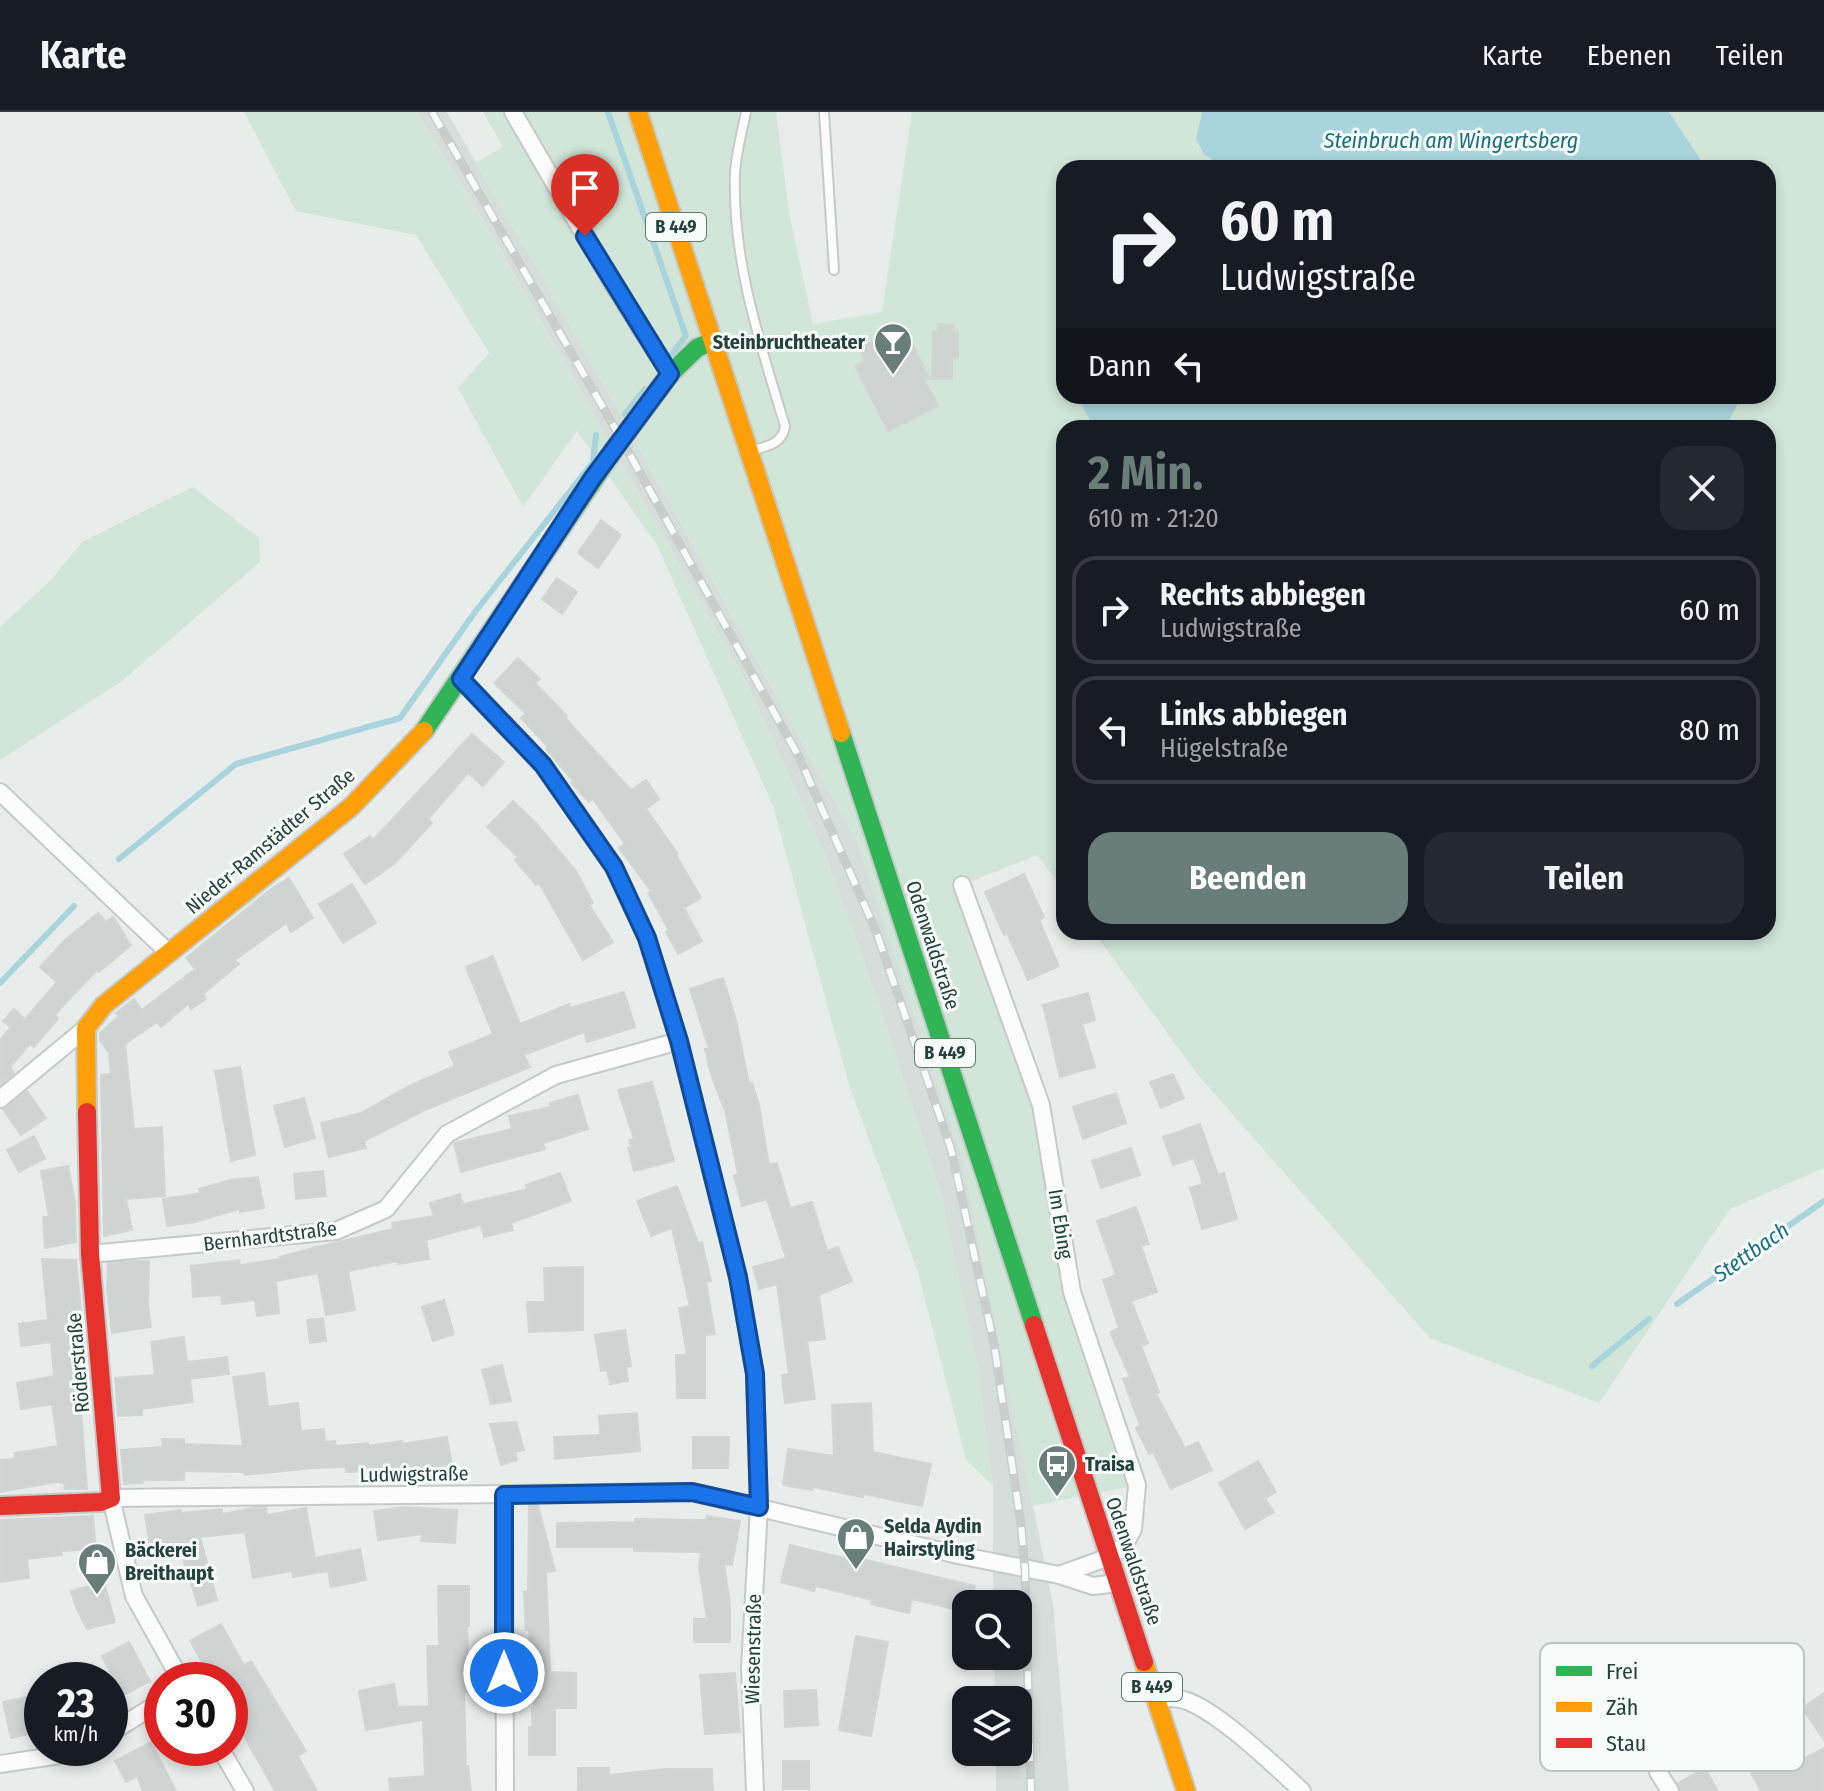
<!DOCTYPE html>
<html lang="de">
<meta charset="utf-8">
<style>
:root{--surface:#171b24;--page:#242831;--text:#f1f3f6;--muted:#9ea1a6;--line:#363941;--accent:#697e78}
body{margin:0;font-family:"Fira Sans Condensed",sans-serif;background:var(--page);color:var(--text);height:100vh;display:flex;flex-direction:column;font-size:30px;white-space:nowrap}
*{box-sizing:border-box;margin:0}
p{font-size:26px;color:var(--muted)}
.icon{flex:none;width:44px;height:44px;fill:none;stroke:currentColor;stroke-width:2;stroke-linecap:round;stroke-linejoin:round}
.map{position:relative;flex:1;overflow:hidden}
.sheet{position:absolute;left:1056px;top:308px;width:720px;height:520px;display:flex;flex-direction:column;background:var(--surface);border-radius:24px;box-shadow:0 4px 12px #0003}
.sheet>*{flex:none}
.banner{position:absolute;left:1056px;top:48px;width:720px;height:244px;border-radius:24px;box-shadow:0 4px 12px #0003;background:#171b24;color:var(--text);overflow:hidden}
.fabs{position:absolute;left:952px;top:1478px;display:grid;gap:16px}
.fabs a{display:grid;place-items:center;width:80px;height:80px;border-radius:16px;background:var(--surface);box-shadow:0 4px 12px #0003;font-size:40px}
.speed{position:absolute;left:24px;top:1550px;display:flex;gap:16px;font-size:40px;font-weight:700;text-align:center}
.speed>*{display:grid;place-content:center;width:104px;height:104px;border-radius:50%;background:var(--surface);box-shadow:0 4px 12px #0003;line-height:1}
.speed small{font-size:20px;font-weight:400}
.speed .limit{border:12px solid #d22;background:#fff;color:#111}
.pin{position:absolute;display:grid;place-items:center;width:68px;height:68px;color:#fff;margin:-82px -34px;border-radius:50% 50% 50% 0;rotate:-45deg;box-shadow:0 0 8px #0007}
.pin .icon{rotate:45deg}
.me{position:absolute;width:88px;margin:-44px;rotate:0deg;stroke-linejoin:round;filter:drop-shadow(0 0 6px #0008)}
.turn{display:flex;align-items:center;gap:28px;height:168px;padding:0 32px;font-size:36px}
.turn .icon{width:104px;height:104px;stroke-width:2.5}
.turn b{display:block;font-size:56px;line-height:68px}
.then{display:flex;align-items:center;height:76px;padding:0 32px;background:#0003;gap:16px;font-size:30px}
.round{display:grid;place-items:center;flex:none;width:84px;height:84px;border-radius:24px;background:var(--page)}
.head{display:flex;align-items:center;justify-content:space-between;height:136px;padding:0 32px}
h1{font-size:48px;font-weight:700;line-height:60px;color:var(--accent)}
.action{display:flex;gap:16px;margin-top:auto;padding:16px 32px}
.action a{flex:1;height:92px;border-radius:24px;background:var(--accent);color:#fff;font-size:32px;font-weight:700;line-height:92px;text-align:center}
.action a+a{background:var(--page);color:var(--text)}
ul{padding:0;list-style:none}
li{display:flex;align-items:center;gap:24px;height:108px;margin:0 16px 12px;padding:0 16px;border:4px solid var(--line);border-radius:24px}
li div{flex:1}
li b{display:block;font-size:30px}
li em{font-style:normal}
header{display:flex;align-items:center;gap:48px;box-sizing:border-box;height:112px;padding:0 40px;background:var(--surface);border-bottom:2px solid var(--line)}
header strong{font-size:38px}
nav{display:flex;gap:44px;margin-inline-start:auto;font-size:28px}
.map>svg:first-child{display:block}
.built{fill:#d6dedb}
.green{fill:#d1e6d8}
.water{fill:#a9d4db}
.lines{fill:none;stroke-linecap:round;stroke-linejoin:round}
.stream{stroke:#a9d4db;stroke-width:6}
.building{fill:#cfd4d2;stroke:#d1d6d4;stroke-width:2}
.lane-casing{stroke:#c5cac8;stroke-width:12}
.street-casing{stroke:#c5cac8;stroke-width:20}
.fast-casing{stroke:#c3cbc8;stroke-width:22}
.slow-casing{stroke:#c3cbc8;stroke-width:22}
.jam-casing{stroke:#c3cbc8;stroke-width:22}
.lane{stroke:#fcfcfc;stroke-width:8}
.street{stroke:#fcfcfc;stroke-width:16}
.fast{stroke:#30b455;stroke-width:18}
.slow{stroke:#ff9f0a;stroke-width:18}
.jam{stroke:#e5322d;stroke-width:18}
.rail-casing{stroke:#c9cdcc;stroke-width:9}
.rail{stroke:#f7fbf9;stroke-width:6;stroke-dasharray:18;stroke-linecap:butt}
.route-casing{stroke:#114b97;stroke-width:20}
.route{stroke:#1a73e8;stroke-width:14}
.labels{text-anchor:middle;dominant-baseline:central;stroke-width:6;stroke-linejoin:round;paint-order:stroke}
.shield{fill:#f7fbf9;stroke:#637a73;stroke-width:2}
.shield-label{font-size:18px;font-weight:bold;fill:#24423a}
.poi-label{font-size:20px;font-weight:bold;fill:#24423a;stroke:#f7fbf9;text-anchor:start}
.street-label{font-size:20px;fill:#24423a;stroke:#f7fbf9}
.water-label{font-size:22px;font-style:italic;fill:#1c6f80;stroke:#f7fbf9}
.key{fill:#f7fbf9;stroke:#b8c4c0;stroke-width:2}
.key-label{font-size:22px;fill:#24423a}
</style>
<header>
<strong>Karte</strong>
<nav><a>Karte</a><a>Ebenen</a><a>Teilen</a></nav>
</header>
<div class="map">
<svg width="1824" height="1679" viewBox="0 0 1824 1679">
<rect width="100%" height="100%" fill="#e8edeb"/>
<polygon class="built" points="417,0 447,0 616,294 857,729 962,1044 1053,1492 1069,1679 996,1679 996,1640 1018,1640 1018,1588 995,1588 994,1544 1018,1544 1018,1492 993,1492 993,1374 942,1087 877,886 827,748 747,572 496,130"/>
<g class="green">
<polygon points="244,0 417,0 496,130 747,572 827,748 877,886 942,1087 978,1254 993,1374 966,1348 918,1160 849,973 773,694 657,433 577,319 523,395 458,276 489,241 416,123 296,99"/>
<polygon points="483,0 776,0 789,100 813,212 882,200 912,0 1202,0 1196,27 1219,52 1240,48 1275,56 1064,56 1064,284 1081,284 1080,291 1094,316 1064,316 1064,779 1037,743 962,773 1041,993 1072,1180 1137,1373 1032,1394 962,1044 857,729 616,294 475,51 503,35"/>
<polygon points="1669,0 1824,0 1824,1056 1730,1097 1599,1291 1430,1226 1197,962 1094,820 1768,820 1768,316 1725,316 1742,284 1768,284 1768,56 1706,56"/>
<polygon points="193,375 259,426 260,450 122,569 0,648 0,515 51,468 82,430"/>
</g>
<g class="water">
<polygon points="1202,0 1669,0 1706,56 1275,56 1240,48 1219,52 1204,42 1196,27"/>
<polygon points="1081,284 1742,284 1725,316 1094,316 1080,290"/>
</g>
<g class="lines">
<g class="stream">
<polyline points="608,0 686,224 671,243"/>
<polyline points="625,302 645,277"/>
<polyline points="119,747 236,652 400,606 475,500 593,350 596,323"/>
<polyline points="0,871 74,794"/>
<polyline points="1677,1192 1824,1089"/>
<polyline points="1592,1254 1649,1207"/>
</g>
</g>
<g class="building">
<polygon points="938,212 954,213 953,219 958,219 958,246 952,246 952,267 932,267 933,219 938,219"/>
<polygon points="906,219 930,267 924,267 938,294 888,319 855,254 865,249 859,236 884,223"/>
<polygon points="601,408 621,423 598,456 578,441"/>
<polygon points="557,466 577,480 562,502 542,487"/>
<polygon points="518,546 540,567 535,571 567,604 565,606 631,678 646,668 659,687 646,697 678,742 676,743 701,786 684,796 702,829 678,842 666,820 669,818 648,781 651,779 619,736 625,732 593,687 589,690 571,671 573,669 546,637 548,635 521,606 525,601 494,571"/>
<polygon points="472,622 504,650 483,674 468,661 428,707 432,711 394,752 365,772 344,742 370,724 373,728"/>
<polygon points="513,689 534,709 576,759 593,791 589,793 613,830 583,848 539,771 536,773 515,748 518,745 487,715"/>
<polygon points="1024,762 1044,805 1039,808 1059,854 1028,868 1007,821 1004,823 985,780"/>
<polygon points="289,766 313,806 291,820 286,811 235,848 239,852 203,882 206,887 191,897 188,892 161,915 157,910 125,932 134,1017 162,1015 165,1084 126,1087 132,1118 104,1124 101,963 111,962 109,941 100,928 100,921 119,904 116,901 134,887 142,898 195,857 186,846 271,777"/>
<polygon points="352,772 376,811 343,831 319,792"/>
<polygon points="98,801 106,810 113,805 131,833 99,860 97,858 61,896 55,904 58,907 34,935 30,932 10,955 14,961 0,973 0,928 11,915 3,909 14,897 25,907 57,870 40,855 64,829"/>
<polygon points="493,844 520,912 569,892 570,896 624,880 635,915 587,930 584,920 524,943 530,955 423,999 364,1029 366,1036 329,1045 321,1011 361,1001 411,973 455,954 449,940 493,922 466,855"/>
<polygon points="723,866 736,908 749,971 752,970 759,993 769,1053 777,1051 790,1096 812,1090 827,1139 838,1135 852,1169 819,1183 825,1227 807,1229 815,1287 785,1291 782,1263 789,1262 777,1172 759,1177 753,1155 786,1146 767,1087 742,1094 734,1064 738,1062 725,999 711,963 705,937 709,937 690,877"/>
<polygon points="1088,881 1095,908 1082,912 1095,955 1060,965 1043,893"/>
<polygon points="240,955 255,1043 231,1049 215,959"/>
<polygon points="1173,962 1184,986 1161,996 1150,970"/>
<polygon points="652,970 674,1049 634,1059 628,1036 631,1035 629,1028 634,1027 618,978"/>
<polygon points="27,979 46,1006 21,1023 3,997"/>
<polygon points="1116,981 1126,1011 1083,1027 1073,995"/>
<polygon points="578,983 588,1017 543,1031 545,1037 461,1060 454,1031 512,1017 509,1004 551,995 550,991"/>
<polygon points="304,986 315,1026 285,1035 274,994"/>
<polygon points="1200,1012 1218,1063 1224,1061 1237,1107 1202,1117 1190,1076 1203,1072 1194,1046 1173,1053 1163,1025"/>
<polygon points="34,1024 45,1046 19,1060 7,1038"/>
<polygon points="1131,1036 1140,1063 1101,1076 1092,1049"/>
<polygon points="68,1054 75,1090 76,1130 45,1136 43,1105 49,1105 41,1059"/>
<polygon points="323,1059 326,1084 296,1087 294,1062"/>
<polygon points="560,1061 571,1089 511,1111 513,1118 484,1125 481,1113 426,1128 429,1147 398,1152 398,1149 348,1159 355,1198 326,1203 318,1161 276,1169 279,1201 257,1204 255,1188 222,1192 221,1183 193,1185 191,1154 239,1148 240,1153 279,1147 279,1145 313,1136 393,1117 392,1111 434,1104 430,1091 460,1082 463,1092 528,1077 526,1073"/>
<polygon points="258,1065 264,1096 240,1100 239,1097 195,1110 167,1114 163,1087 201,1081 199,1077 230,1068"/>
<polygon points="677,1074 698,1131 702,1130 711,1169 706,1170 715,1222 705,1223 705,1286 677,1286 676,1243 687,1243 679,1196 690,1194 672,1116 651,1124 637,1089"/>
<polygon points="1136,1095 1149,1132 1141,1134 1157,1180 1131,1189 1148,1231 1141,1234 1159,1280 1156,1282 1185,1336 1198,1330 1212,1358 1171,1377 1153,1340 1149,1342 1136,1316 1140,1313 1123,1267 1130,1265 1110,1220 1119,1216 1103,1168 1116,1163 1097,1109"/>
<polygon points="42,1147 76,1148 83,1219 78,1220 82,1260 78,1260 87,1377 65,1377 64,1371 56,1370 0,1380 0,1348 15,1347 14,1341 58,1334 52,1292 21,1297 17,1271 54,1264 51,1230 21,1234 19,1212 48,1208"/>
<polygon points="134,1149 149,1149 148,1193 151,1215 112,1221 107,1178 108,1151"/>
<polygon points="583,1155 583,1218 529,1220 527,1190 545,1190 544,1156"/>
<polygon points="444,1188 454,1222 433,1229 422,1195"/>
<polygon points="323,1206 326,1229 310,1231 307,1208"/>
<polygon points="625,1218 631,1254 626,1255 628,1269 610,1272 607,1258 601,1259 595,1223"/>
<polygon points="184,1225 187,1250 227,1245 229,1262 190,1267 193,1290 142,1297 142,1303 118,1304 115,1266 155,1263 151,1230"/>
<polygon points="502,1253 511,1289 491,1292 482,1258"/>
<polygon points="264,1261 268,1295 298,1291 301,1319 324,1317 325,1330 335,1329 336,1334 368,1331 368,1334 402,1329 402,1332 447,1325 452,1353 422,1358 421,1354 382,1359 346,1360 345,1355 313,1356 245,1363 244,1360 184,1359 184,1368 142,1368 143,1371 124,1372 121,1338 163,1335 162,1327 184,1327 184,1332 243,1334 233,1265"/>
<polygon points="871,1291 873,1340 931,1352 922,1394 864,1382 863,1385 813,1375 812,1378 783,1373 788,1337 834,1344 832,1293"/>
<polygon points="637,1301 640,1339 555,1347 554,1325 600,1323 599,1304"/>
<polygon points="516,1310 524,1338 515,1340 517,1348 501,1353 490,1312"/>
<polygon points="693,1325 729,1325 728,1356 693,1356"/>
<polygon points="1258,1349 1276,1380 1265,1386 1274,1400 1245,1417 1219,1371"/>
<polygon points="529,1393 538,1393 555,1459 546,1460 550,1560 576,1561 576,1596 555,1596 555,1643 529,1643 529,1615 532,1615 532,1596 534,1596 534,1554 532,1554 529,1518 526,1518 524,1480 528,1480"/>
<polygon points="257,1395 266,1395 267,1403 306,1396 315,1446 360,1437 366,1468 331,1475 328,1459 293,1465 292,1459 253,1466 245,1420 200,1425 217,1488 198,1494 178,1430 150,1434 145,1403 181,1398 182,1401 222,1397 222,1402"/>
<polygon points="404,1395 457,1398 455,1431 421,1429 422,1422 378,1428 374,1399"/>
<polygon points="93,1404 96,1437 61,1439 62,1443 27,1447 29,1466 0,1470 0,1408"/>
<polygon points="707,1404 740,1409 732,1453 724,1452 730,1492 730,1530 694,1530 694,1507 707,1507 699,1455 701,1440 634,1439 634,1435 557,1435 557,1411 635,1410 635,1407 706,1408"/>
<polygon points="790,1433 844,1446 845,1442 866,1446 866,1448 975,1474 970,1492 966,1492 966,1500 912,1487 909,1501 871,1492 872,1488 816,1474 814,1479 781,1470"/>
<polygon points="104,1470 115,1510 87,1517 76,1495 71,1479"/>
<polygon points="438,1474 469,1474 469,1514 467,1514 470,1580 464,1580 466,1654 468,1654 471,1679 390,1679 389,1667 425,1664 423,1608 366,1618 359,1579 394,1572 398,1595 429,1594 427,1534 439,1534"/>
<polygon points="221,1512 244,1553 251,1549 306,1639 298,1644 317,1679 275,1679 254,1642 230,1599 230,1568 212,1568 190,1529"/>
<polygon points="856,1524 888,1530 871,1624 839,1618"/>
<polygon points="129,1530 150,1569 122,1584 102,1544"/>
<polygon points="735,1561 740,1620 705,1622 700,1563"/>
<polygon points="816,1578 818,1613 785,1615 784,1579"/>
<polygon points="1824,1581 1824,1628 1802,1596"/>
<polygon points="42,1582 42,1619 11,1626 3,1590"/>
<polygon points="1761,1625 1781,1659 1824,1636 1824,1679 1761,1679 1738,1638"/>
<polygon points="151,1630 176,1679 143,1679 137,1664 126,1670 115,1649"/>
<rect x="783" y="1649" width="26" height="28"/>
<polygon points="578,1656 609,1656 609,1663 665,1657 712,1657 713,1679 578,1679"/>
<polygon points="1705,1656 1718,1679 1681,1679 1678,1671"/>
</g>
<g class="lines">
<g class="lane-casing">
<g id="lane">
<path d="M746 0C742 20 736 41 735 61 732 149 760 231 785 314 783 332 767 334 751 339"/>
<polyline points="824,0 834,158"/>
</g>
</g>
<g class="street-casing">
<g id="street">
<polyline points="513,0 614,174 670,262"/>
<polyline points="461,567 543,653 614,755 647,826 679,929 738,1165 755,1262 759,1395 750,1556 755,1679"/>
<polyline points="0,680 169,841"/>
<polyline points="962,773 1041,993 1072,1180 1137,1373 1133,1417 1124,1434 1109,1445 1059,1463"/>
<polyline points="0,987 86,916"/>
<polyline points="90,1142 336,1119 386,1097 447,1022 556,963 679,929"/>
<polyline points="504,1383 505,1679"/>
<polyline points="181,1568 134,1484 111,1386 692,1380 958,1443 1059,1463 1093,1474 1118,1471"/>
<path d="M1156 1588C1167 1585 1177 1585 1187 1589 1220 1601 1275 1654 1302 1679"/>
<polyline points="110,1621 162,1589"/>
<polyline points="220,1636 245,1679"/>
<polyline points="1656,1650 1658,1660 1670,1679"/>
<polyline points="0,1652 80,1640 87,1636"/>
</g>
</g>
<g class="fast-casing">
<g id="fast">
<polyline points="424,619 615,336 670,262 697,236 713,229"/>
<polyline points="841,621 1034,1213"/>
</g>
</g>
<g class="slow-casing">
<g id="slow">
<polyline points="638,0 841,621"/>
<polyline points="87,1000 86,916 104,893 351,695 424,619"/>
<polyline points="1144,1550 1186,1679"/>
</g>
</g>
<g class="jam-casing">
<g id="jam">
<polyline points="1034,1213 1144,1550"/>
<polyline points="0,1394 101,1390 111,1386 90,1142 87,1000"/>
</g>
</g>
<use href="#lane" class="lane"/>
<use href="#street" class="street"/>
<use href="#fast" class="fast"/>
<use href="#slow" class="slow"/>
<use href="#jam" class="jam"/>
<g class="rail-casing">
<polyline id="rail" points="432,0 616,318 799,645 876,819 951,1037 994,1232 1021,1412 1025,1458 1031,1679"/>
</g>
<use href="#rail" class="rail"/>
</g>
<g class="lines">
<g class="route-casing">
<polyline id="route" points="504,1561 504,1383 692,1380 759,1395 755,1262 738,1165 679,929 647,826 614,755 543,653 461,567 592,367 670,262 585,124"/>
</g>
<use href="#route" class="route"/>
</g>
<defs>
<g id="bar-pin" transform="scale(2)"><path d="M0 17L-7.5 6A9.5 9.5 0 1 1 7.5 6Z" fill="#697e78" stroke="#f7fbf9"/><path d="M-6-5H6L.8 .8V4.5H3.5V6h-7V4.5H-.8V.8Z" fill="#fff"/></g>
<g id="bus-pin" transform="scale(2)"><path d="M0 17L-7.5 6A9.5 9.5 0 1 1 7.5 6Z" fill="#697e78" stroke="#f7fbf9"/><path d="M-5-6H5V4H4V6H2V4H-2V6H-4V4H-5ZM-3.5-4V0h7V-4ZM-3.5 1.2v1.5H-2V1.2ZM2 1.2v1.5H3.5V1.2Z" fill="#fff"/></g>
<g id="shop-pin" transform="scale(2)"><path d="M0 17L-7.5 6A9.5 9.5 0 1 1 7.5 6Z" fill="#697e78" stroke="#f7fbf9"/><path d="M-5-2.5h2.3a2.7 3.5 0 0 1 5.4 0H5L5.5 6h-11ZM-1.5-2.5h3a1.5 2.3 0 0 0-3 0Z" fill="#fff"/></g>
</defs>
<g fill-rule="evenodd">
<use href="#bar-pin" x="893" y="230"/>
<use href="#bus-pin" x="1057" y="1352"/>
<use href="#shop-pin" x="856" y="1425"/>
<use href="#shop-pin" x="97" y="1450"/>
</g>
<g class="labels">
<g class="shield">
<rect x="646" y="101" width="60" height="28" rx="6"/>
<rect x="915" y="927" width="60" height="28" rx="6"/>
<rect x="1122" y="1561" width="60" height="28" rx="6"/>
</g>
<g class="shield-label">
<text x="676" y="115">B 449</text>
<text x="945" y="941">B 449</text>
<text x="1152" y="1575">B 449</text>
</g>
<g class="poi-label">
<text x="865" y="230" text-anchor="end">Steinbruchtheater</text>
<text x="1085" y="1352">Traisa</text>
<text x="884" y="1414">Selda Aydin<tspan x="884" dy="23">Hairstyling</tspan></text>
<text x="125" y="1438">Bäckerei<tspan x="125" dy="23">Breithaupt</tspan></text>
</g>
<g class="street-label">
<text transform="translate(270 729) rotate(-40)">Nieder-Ramstädter Straße</text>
<text transform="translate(933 833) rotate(72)">Odenwaldstraße</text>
<text transform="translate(1061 1112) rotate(81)">Im Ebing</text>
<text transform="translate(270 1124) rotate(-7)">Bernhardtstraße</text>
<text transform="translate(78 1251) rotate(-95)">Röderstraße</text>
<text transform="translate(414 1362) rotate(-1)">Ludwigstraße</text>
<text transform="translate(1134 1449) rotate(71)">Odenwaldstraße</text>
<text transform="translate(753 1537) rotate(-89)">Wiesenstraße</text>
</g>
<g class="water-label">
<text x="1451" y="28">Steinbruch am Wingertsberg</text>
<text transform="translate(1751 1140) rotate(-35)">Stettbach</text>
</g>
</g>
<rect x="1540" y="1531" width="264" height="128" rx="12" class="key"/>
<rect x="1556" y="1554" width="36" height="10" fill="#30b455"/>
<rect x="1556" y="1590" width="36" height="10" fill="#ff9f0a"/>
<rect x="1556" y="1626" width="36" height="10" fill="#e5322d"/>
<g class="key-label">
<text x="1606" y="1567">Frei</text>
<text x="1606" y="1603">Zäh</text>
<text x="1606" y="1639">Stau</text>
</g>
</svg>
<div class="fabs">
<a><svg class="icon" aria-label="search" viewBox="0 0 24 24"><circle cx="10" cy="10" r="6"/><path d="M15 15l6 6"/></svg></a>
<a><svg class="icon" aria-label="layers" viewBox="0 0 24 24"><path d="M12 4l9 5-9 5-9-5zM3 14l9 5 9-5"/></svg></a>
</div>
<div class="speed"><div>23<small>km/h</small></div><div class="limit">30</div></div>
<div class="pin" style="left:585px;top:124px;background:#d93025"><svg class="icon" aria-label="arrive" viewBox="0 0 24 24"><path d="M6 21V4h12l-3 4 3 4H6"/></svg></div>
<svg class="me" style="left:504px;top:1561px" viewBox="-20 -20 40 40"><circle r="17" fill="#1a73e8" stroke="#fff" stroke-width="3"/><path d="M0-11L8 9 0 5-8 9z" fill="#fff"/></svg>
<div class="banner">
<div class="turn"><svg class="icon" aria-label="right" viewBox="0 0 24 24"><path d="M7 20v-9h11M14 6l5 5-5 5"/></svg><div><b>60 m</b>Ludwigstraße</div></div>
<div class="then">Dann<svg class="icon" aria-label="left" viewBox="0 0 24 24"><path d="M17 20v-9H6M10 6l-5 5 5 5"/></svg></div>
</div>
<section class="sheet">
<div class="head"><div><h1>2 Min.</h1><p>610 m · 21:20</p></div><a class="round"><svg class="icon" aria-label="close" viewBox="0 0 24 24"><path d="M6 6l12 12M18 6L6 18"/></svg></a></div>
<ul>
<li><svg class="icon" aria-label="right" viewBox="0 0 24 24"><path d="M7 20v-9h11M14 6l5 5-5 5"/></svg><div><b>Rechts abbiegen</b><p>Ludwigstraße</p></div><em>60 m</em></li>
<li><svg class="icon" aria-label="left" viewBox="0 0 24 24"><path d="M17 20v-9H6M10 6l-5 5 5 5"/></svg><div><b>Links abbiegen</b><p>Hügelstraße</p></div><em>80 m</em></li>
</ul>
<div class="action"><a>Beenden</a><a>Teilen</a></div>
</section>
</div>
